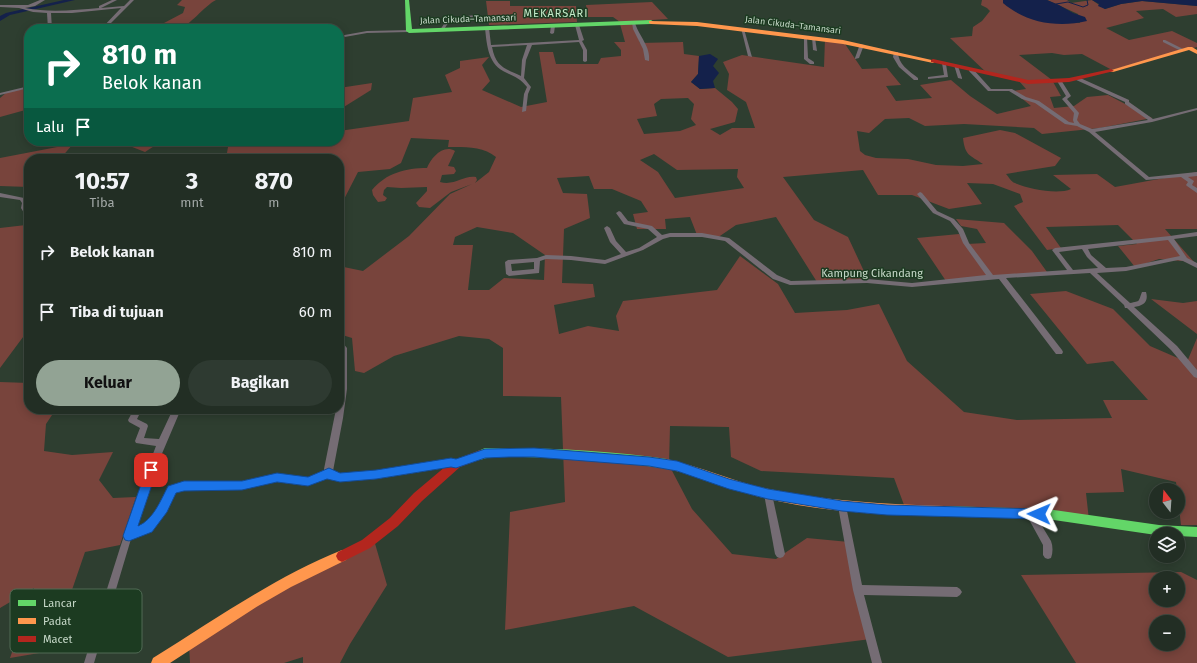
<!DOCTYPE html>
<html lang="id">
<meta charset="utf-8">
<style>
:root{--surface:#222e24;--page:#2e3a31;--text:#f1f3f6;--muted:#a2a8a6;--line:#3f4a41;--accent:#92a394}
body{margin:0;font-family:"Fira Sans",sans-serif;background:var(--page);color:var(--text);height:100vh;display:flex;flex-direction:column;font-size:15px;white-space:nowrap}
*{box-sizing:border-box;margin:0}
p{font-size:13px;color:var(--muted)}
.icon{flex:none;width:22px;height:22px;fill:none;stroke:currentColor;stroke-width:2;stroke-linecap:round;stroke-linejoin:round}
.map{position:relative;flex:1;overflow:hidden}
.sheet{position:absolute;left:24px;top:154px;width:320px;height:260px;display:flex;flex-direction:column;background:var(--surface);border-radius:16px;box-shadow:0 2px 10px #0003,0 0 0 1px var(--line)}
.sheet>*{flex:none}
.hud{position:absolute;left:24px;top:24px;width:320px;height:122px;border-radius:16px;box-shadow:0 2px 10px #0003,0 0 0 1px var(--line);background:#0b6e4f;color:#fff;overflow:hidden}
.needle{width:26px;rotate:343deg}
.fabs{position:absolute;left:1149px;top:483px;display:grid;gap:8px}
.fabs a{display:grid;place-items:center;width:36px;height:36px;border-radius:50%;background:var(--surface);box-shadow:0 2px 10px #0003,0 0 0 1px var(--line);font-size:20px}
.pin{position:absolute;display:grid;place-items:center;width:34px;height:34px;color:#fff;margin:-17px;border-radius:8px;box-shadow:0 2px 6px #0006}
.me{position:absolute;width:44px;margin:-22px;rotate:271deg;stroke-linejoin:round;filter:drop-shadow(0 0 3px #0008)}
.turn{display:flex;align-items:center;gap:14px;height:84px;padding:0 12px;font-size:18px}
.turn .icon{width:52px;height:52px;stroke-width:2.5}
.turn b{display:block;font-size:28px;line-height:34px}
.then{display:flex;align-items:center;height:38px;padding:0 12px;background:#0003;gap:8px;font-size:15px}
.eta{display:flex;justify-content:space-evenly;align-items:center;height:68px;text-align:center}
.eta b{font-size:24px;font-weight:700;line-height:28px}
.primary-button{display:flex;gap:8px;margin-top:auto;padding:8px 12px}
.primary-button a{flex:1;height:46px;border-radius:24px;background:var(--accent);color:#111;font-size:16px;font-weight:700;line-height:46px;text-align:center}
.primary-button a+a{background:var(--page);color:var(--text)}
ul{padding:0;list-style:none}
li{display:flex;align-items:center;gap:12px;height:60px;padding:0 12px}
li div{flex:1}
li b{display:block;font-size:15px}
li em{font-style:normal}
.map>svg:first-child{display:block}
.green{fill:#78443c;fill-rule:evenodd}
.water{fill:#14214b}
.lines{fill:none;stroke-linecap:round;stroke-linejoin:round}
.stream{stroke:#14214b;stroke-width:1}
.river{fill:#14214b;fill-rule:evenodd}
.street{fill:#756c74;fill-rule:evenodd}
.fast{fill:#63d668;fill-rule:evenodd}
.slow{fill:#ff974d;fill-rule:evenodd}
.jam{fill:#b3261e;fill-rule:evenodd}
.route{fill:#1a73e8;stroke:#114b97}
.labels{text-anchor:middle;dominant-baseline:central;stroke-width:3;stroke-linejoin:round;paint-order:stroke}
.far-street-label{font-size:9px;fill:#c8daca;stroke:#1c3b21}
.far-quarter-label{font-size:11px;letter-spacing:1px;fill:#c4e9c8;stroke:#1c3b21}
.street-label{font-size:11px;fill:#c8daca;stroke:#1c3b21}
.key{fill:#1c3b21;stroke:#506b54;stroke-width:1}
.key-label{font-size:11px;fill:#c8daca}
</style>
<div class="map">
<svg width="1197" height="663" viewBox="0 0 1197 663">
<rect width="100%" height="100%" fill="#2e3e30"/>
<g class="green">
<path d="M182 0H216C204 6 190 26 178 29 172 30 165 29 159 29L164 23 183 13 185 7 177 5Z"/>
<path d="M982 0H1003V3L1071 22 1080 23 1078 14 1047 0H1067L1071 3 1092 0 1105 9 1121 4 1142 1 1197 6V14L1176 17 1163 9 1136 11 1144 18 1106 28 1129 40 1172 31 1197 43V47L1112 70 1082 54 1064 55 1052 53 1019 55 1052 80 1061 96 1050 97 1054 108 1074 106 1087 97 1108 95 1152 118 1100 128 1042 134 1034 128 964 124 925 126 909 118 885 119 869 133 857 131 860 151 865 155 876 158 908 159 936 165 963 166 983 164C970 155 965 156 963 138L1000 130 1015 133 1061 158 1055 166 1006 174C1009 177 1011 182 1015 183 1028 189 1058 195 1071 189L1053 175 1097 174 1115 187 1197 172V229H1165L1194 262 1159 259 1135 267 1118 246 1137 244 1118 225 1046 227 1061 248 1047 250 1014 206 1023 202 1020 194 993 184 967 183 982 204 949 209 912 195H878L863 170 783 177 814 220 848 237 869 282H817L776 217 736 225 717 238 697 235 690 217 665 219 666 229H637L633 214 648 212 641 201 612 189H594L589 176 557 178 563 193 587 194 590 218 564 229 562 283 593 284 595 297 554 305 559 334 588 326 619 331 616 316 623 301 717 290 740 256 778 284 795 313 847 310 879 304 907 361 964 412 1017 420 1112 418 1103 400H1148L1113 361 1087 364 1030 294 1066 291 1113 309 1150 346 1187 362 1197 338V525H1181L1176 482 1121 469 1124 492 1086 493 1089 520 907 513 894 478 761 471 731 457 729 427 670 426 669 465 692 509 732 554 776 559 807 538 849 542 871 639 728 657 634 606 505 630 510 512 565 502 561 397 503 396V348L489 339 459 336 394 356 364 373 355 371 352 338 339 334V266L363 271 409 236 450 194 472 184 451 192 430 208 419 207 416 203 427 191V187L401 188 387 187 384 190 383 195 387 198 385 201 378 202 373 195 372 190C386 173 406 168 427 168 431 158 443 144 455 151L448 166 454 167 456 171 454 174 442 175 440 182C455 186 463 175 476 177L477 180 475 183 489 172 496 157C483 146 464 147 448 147L449 140 411 138 401 163 390 169 358 172 339 209V159H226L229 141H339V131L409 121 413 98 452 92 445 75 460 68V61L489 57 482 65 490 81 482 90 521 107 547 102 539 52H553L556 64H598L601 58 621 56V50L614 42H625L620 24 634 23 640 43 683 42 684 54 699 56 698 74 691 82 700 89 715 88 732 102 738 109 735 122 710 129 720 135 732 128H755L746 102 727 90 729 74 723 62 742 55 824 67 825 39 843 41 862 69 887 68 901 85 886 86 896 101 932 98 920 85 951 80 970 96 997 114 1031 106 1013 91 1026 89 1019 81 988 74 950 38 972 36 973 27 982 21 990 11 987 8 981 5ZM688 98 694 104 691 119 696 125 680 131 644 134 637 119 657 116 654 104 661 99ZM654 154 677 170 738 169 737 177 744 188 675 198 658 172 640 160ZM477 227 513 233 545 255 544 280 504 278 489 290H468L473 245H453L455 237Z"/>
<polygon points="486,1 510,1 510,6 576,6 577,22 489,25"/>
<polygon points="652,2 668,19 620,22 613,17 588,17 586,5"/>
<polygon points="372,83 371,90 339,110 339,88"/>
<polygon points="29,88 29,109 0,117 0,98 7,92"/>
<polygon points="117,141 162,141 145,152"/>
<polygon points="73,144 60,159 29,159 29,187 0,186 0,158"/>
<polygon points="956,219 1004,223 1032,251 1047,272 946,281 917,238 959,234 967,244 986,243 977,229 961,226"/>
<polygon points="29,220 29,329 0,368 0,228 26,225"/>
<polygon points="1151,299 1183,303 1197,301 1197,334"/>
<polygon points="0,382 29,383 29,409 56,409 46,424 44,451 72,455 113,452 99,480 113,498 136,497 120,545 85,552 51,651 10,658 34,588 0,608"/>
<polygon points="374,540 387,585 350,644 340,663 303,663 303,657 284,663 190,663 189,645 284,583"/>
<path d="M1181 572 1197 580V663H1076L1021 575ZM1156 578H1178V600H1156ZM1156 622H1178V644H1156Z"/>
</g>
<g class="water">
<path d="M1003 0H1047L1059 5 1073 13 1085 17 1087 21C1058 28 1026 23 1003 3Z"/>
<polygon points="1092,0 1197,0 1197,6 1142,1 1121,4 1105,9 1098,6 1099,4"/>
<polygon points="710,54 718,59 713,66 719,73 713,81 715,88 700,89 691,82 698,74 699,56"/>
</g>
<g class="lines">
<polyline class="stream" points="1056,4 1068,2 1083,7 1088,5 1087,0"/>
<polygon class="river" points="64,0 75,0 10,15 0,21 0,16 6,13"/>
<g class="street">
<path d="M40 0H45L35 6 25 8C50 13 75 10 99 8V6L112 0H117L101 8 124 6 130 0H134L105 29H101L121 8 72 13H51L52 29H48L47 13 33 12 19 8 0 7V5H28Z"/>
<polygon points="476,15 477,15 477,17 450,20 443,31 440,30 448,18"/>
<path d="M632 22 635 23C639 36 651 47 649 61L645 60 643 49 633 29Z"/>
<path d="M577 24 579 25 584 40 582 41 587 50V61L585 62 583 61V50L579 42 532 45 526 60 524 78 531 87 528 94 526 111 522 112 524 94 527 87C521 79 515 77 507 73 488 65 487 46 485 28L487 27 489 28 491 45 579 40 575 25ZM527 45 522 60 521 76C504 68 496 67 492 47Z"/>
<polygon points="553,25 555,26 554,33 552,34 550,33 551,26"/>
<polygon points="741,28 744,29 752,57 748,56"/>
<polygon points="410,30 410,32 409,32 367,33 339,38 339,36 367,31"/>
<polygon points="804,36 807,37 808,58 814,62 814,64 810,64 804,59"/>
<polygon points="812,37 815,38 817,51 813,50"/>
<polygon points="1163,40 1165,40 1185,50 1181,51 1163,42"/>
<polygon points="860,44 864,45 859,58 855,59 855,58"/>
<path d="M894 52H898C898 64 909 71 918 78V80H914L899 67 893 57Z"/>
<polygon points="942,63 946,64 948,77 928,79 928,77 944,75"/>
<polygon points="954,65 958,66 962,78 962,79 958,78"/>
<polygon points="969,69 973,69 991,89 1012,89 1026,97 1039,101 1069,122 1074,123 1073,120 1074,113 1062,99 1066,96 1057,81 1061,80 1071,96 1067,99 1079,113 1077,120 1080,124 1092,129 1148,120 1125,104 1125,102 1074,79 1074,77 1078,77 1129,100 1129,102 1153,119 1197,108 1197,110 1152,122 1095,132 1149,177 1197,172 1197,176 1188,177 1194,181 1192,185 1197,188 1197,193 1187,186 1186,185 1188,182 1181,177 1146,180 1089,132 1077,126 1065,124 1035,103 1022,99 1009,91 988,91 969,71"/>
<polygon points="29,86 29,88 0,95 0,93"/>
<path d="M920 192 922 193 937 211 954 219 963 229 969 243 993 275 1067 270 1052 250 1055 248 1170 236 1197 232V236L1174 239 1187 258 1197 263V268L1183 261 1178 260 1126 271 1097 273 1130 303C1141 301 1138 302 1142 292H1146C1149 302 1143 306 1134 307L1177 346 1197 370V378L1194 377 1171 350 1127 308H1125L1124 305 1090 273 1006 278 1062 350 1063 352 1062 354H1056L999 279 912 287 867 283 790 285 773 279 725 241 702 237H670L663 239 643 250 605 264 571 260 546 259 540 261 539 273 509 276 506 274 505 262 508 260 537 258 546 255 571 256 605 260 621 254 610 242 604 228 607 226 610 228 616 241 626 252 639 248 657 237 648 229 624 224 616 213 619 211 621 212 628 221 652 226 662 235 670 233H702L729 238 777 275 791 281 867 279 912 283 986 275 963 243 958 231 950 221 933 213 917 194ZM1168 240 1180 256 1126 267 1106 268 1091 255 1088 249ZM1082 249 1087 257 1098 268 1073 270 1059 252ZM534 262V269L512 271 511 264Z"/>
<polygon points="0,193 24,198 28,203 27,208 29,212 29,219 27,218 21,208 22,203 20,200 0,197"/>
<path d="M339 341 342 342 347 348V389L343 418 333 471 340 474 376 471 451 459 459 461 460 464 459 467 456 468 451 467 376 479 340 482 329 477 308 486 277 482 242 489 184 490 175 493 166 511 151 531 131 539 94 663H84C107 590 128 517 156 446L136 443 135 441 140 428 129 422 128 420 134 409H142L137 419 147 424 148 426 144 438 159 439 173 409H181L155 470 135 529 145 525 160 505 169 487 184 482 242 481 277 474 308 478 324 471V469L336 409H339Z"/>
<polygon points="88,409 121,409 120,411 117,412 92,412 89,411"/>
<polygon points="768,490 771,491 772,494 785,554 783,557 780,558 777,557 775,554 764,494 765,491"/>
<polygon points="842,502 845,503 846,506 862,585 957,587 960,589 962,592 960,595 957,597 864,595 882,663 872,663 853,590 838,506 839,503"/>
<path d="M1030 510 1033 511 1051 541C1053 546 1053 553 1051 558L1048 559 1045 558 1043 555V545L1026 514 1027 511Z"/>
</g>
<g class="fast">
<polygon points="405,0 409,0 412,29 651,20 654,22 651,24 409,33 406,31"/>
<path d="M485 448C546 448 606 450 667 459L671 461 672 464 671 467 667 469C619 461 571 458 523 457 509 457 493 455 480 460L476 458 475 455 476 452Z"/>
<polygon points="944,506 1047,509 1159,525 1197,527 1197,537 1178,536 1178,534 1156,535 1047,519 944,516 940,515 938,511 940,507"/>
</g>
<g class="slow">
<polygon points="649,21 697,22 843,40 936,61 933,63 843,44 697,26 651,24 649,23"/>
<polygon points="1188,47 1192,47 1197,50 1197,54 1189,50 1113,72 1108,71"/>
<path d="M667 459C702 467 734 482 769 489 826 501 885 504 944 506L948 507 950 511 948 515 944 516C882 515 817 512 756 496 735 490 714 482 693 475 683 472 673 471 663 467L662 464 663 461Z"/>
<path d="M342 550 346 552 348 556 346 560 291 587 258 606 170 663H151L153 658C214 620 275 577 342 550Z"/>
</g>
<g class="jam">
<polygon points="933,59 1028,80 1069,78 1111,69 1114,71 1069,82 1028,84 931,62 931,60"/>
<polygon points="480,450 484,452 485,455 484,458 460,467 422,501 398,526 370,548 342,562 338,560 336,556 338,552 362,540 390,518 414,493 452,461"/>
</g>
</g>
<path class="route" d="M534 448 649 457 677 461 729 479 768 489 842 501 887 505 1039 509 1043 510 1044 514 1043 518 1039 519 887 515 842 511 768 499 729 489 677 471 649 466 534 457H509L485 458 456 468 451 467 376 479 340 482 327 479 308 486 277 482 242 490 184 491 176 493 167 512 152 532 129 541 125 540 123 536 146 470 148 466 151 465 155 466 157 470 138 526C153 520 161 500 168 486L184 481H242L277 473 308 477 329 468 340 473 376 470 451 458 456 459 485 449Z"/>
<g class="labels">
<g class="far-street-label">
<text transform="translate(468 19) rotate(-2)">Jalan Cikuda–Tamansari</text>
<text transform="translate(793 25) rotate(7)">Jalan Cikuda–Tamansari</text>
</g>
<g class="far-quarter-label">
<text x="556" y="13">MEKARSARI</text>
</g>
<g class="street-label">
<text x="872" y="273">Kampung Cikandang</text>
</g>
</g>
<rect x="10" y="589" width="132" height="64" rx="6" class="key"/>
<rect x="18" y="600" width="18" height="6" fill="#63d668"/>
<rect x="18" y="618" width="18" height="6" fill="#ff974d"/>
<rect x="18" y="636" width="18" height="6" fill="#b3261e"/>
<g class="key-label">
<text x="43" y="607">Lancar</text>
<text x="43" y="625">Padat</text>
<text x="43" y="643">Macet</text>
</g>
</svg>
<div class="fabs">
<a><svg class="needle" viewBox="-14 -14 28 28"><path d="M0-13l5 13h-10z" fill="#e53935"/><path d="M0 13l5-13h-10z" fill="#a2a8a6"/></svg></a>
<a><svg class="icon" aria-label="layers" viewBox="0 0 24 24"><path d="M12 4l9 5-9 5-9-5zM3 14l9 5 9-5"/></svg></a>
<a>+</a>
<a>−</a>
</div>
<div class="pin" style="left:151px;top:470px;background:#d93025"><svg class="icon" aria-label="arrive" viewBox="0 0 24 24"><path d="M6 21V4h12l-3 4 3 4H6"/></svg></div>
<svg class="me" style="left:1039px;top:514px" viewBox="-20 -20 40 40"><path d="M0-17L14 15 0 8-14 15z" fill="#1a73e8" stroke="#fff" stroke-width="4"/></svg>
<div class="hud">
<div class="turn"><svg class="icon" aria-label="right" viewBox="0 0 24 24"><path d="M7 20v-9h11M14 6l5 5-5 5"/></svg><div><b>810 m</b>Belok kanan</div></div>
<div class="then">Lalu<svg class="icon" aria-label="arrive" viewBox="0 0 24 24"><path d="M6 21V4h12l-3 4 3 4H6"/></svg></div>
</div>
<section class="sheet">
<div class="eta">
<div><b>10:57</b><p>Tiba</p></div>
<div><b>3</b><p>mnt</p></div>
<div><b>870</b><p>m</p></div>
</div>
<ul>
<li><svg class="icon" aria-label="right" viewBox="0 0 24 24"><path d="M7 20v-9h11M14 6l5 5-5 5"/></svg><div><b>Belok kanan</b></div><em>810 m</em></li>
<li><svg class="icon" aria-label="arrive" viewBox="0 0 24 24"><path d="M6 21V4h12l-3 4 3 4H6"/></svg><div><b>Tiba di tujuan</b></div><em>60 m</em></li>
</ul>
<div class="primary-button"><a>Keluar</a><a>Bagikan</a></div>
</section>
</div>
